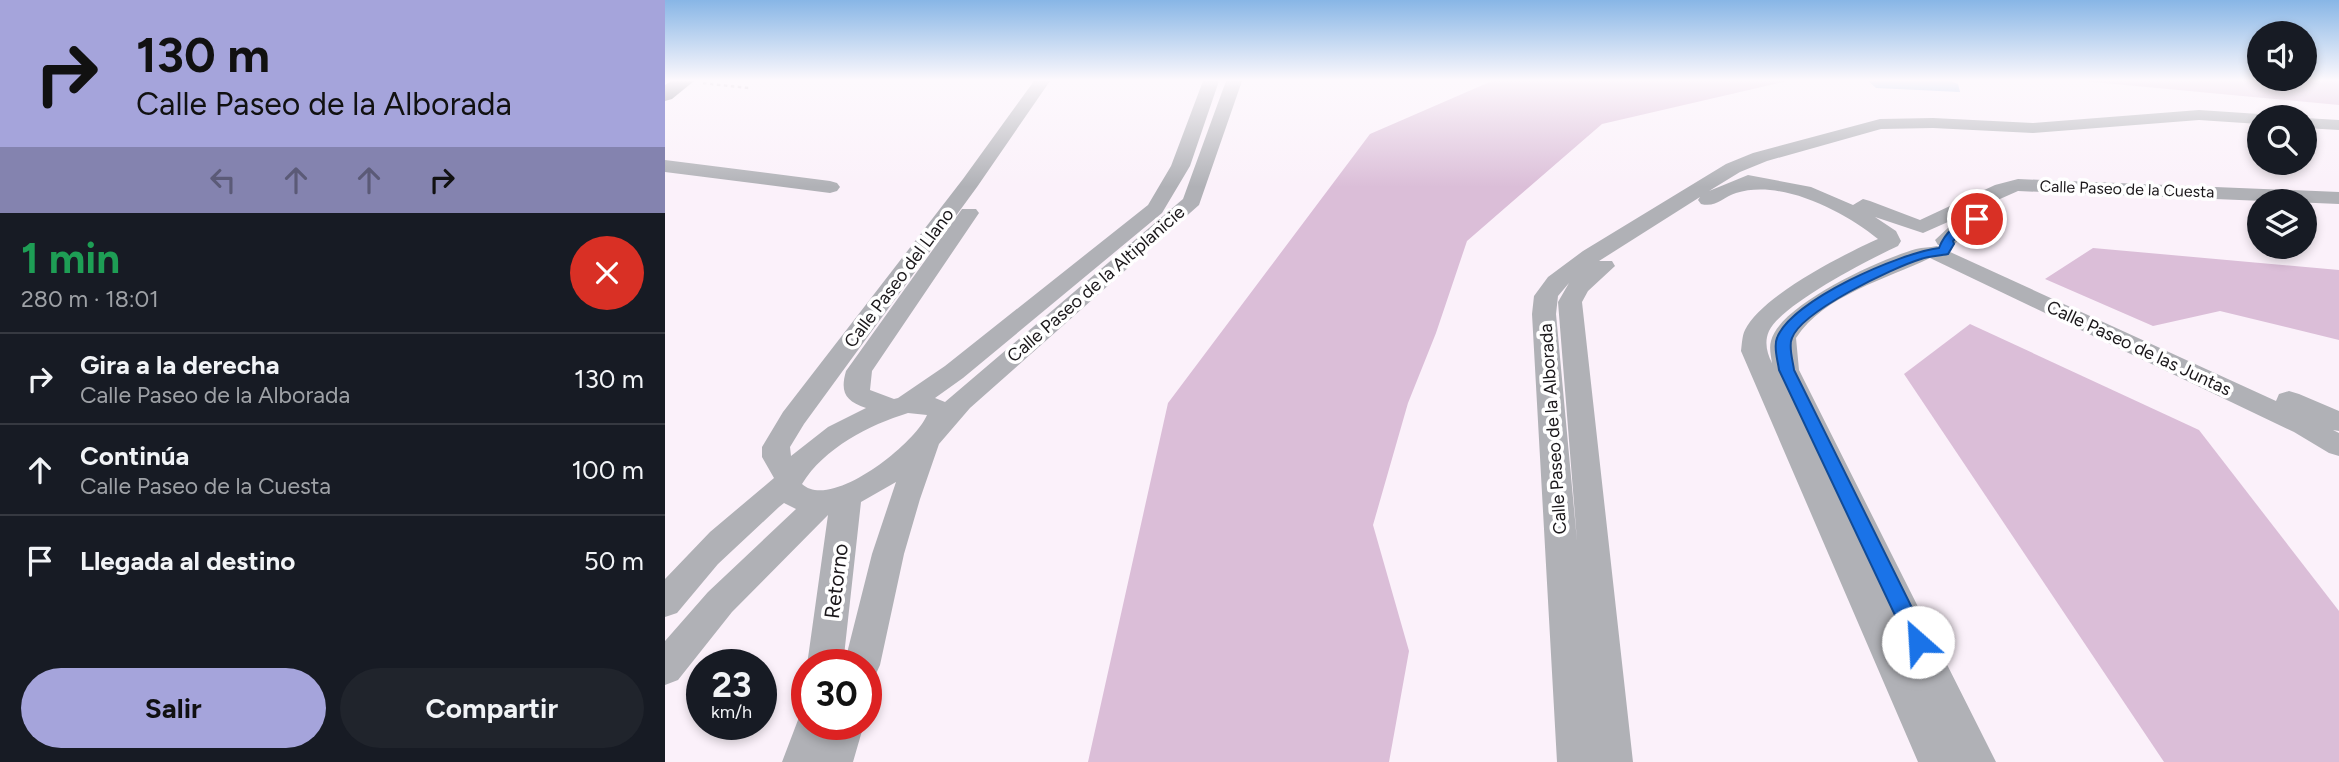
<!DOCTYPE html>
<html lang="es">
<meta charset="utf-8">
<style>
:root{--surface:#171b24;--page:#20242c;--text:#f1f3f6;--muted:#9ea1a6;--line:#363941;--accent:#a5a4db}
body{margin:0;font-family:Figtree,sans-serif;background:var(--page);color:var(--text);height:100vh;display:flex;flex-direction:column;font-size:26px;white-space:nowrap}
*{box-sizing:border-box;margin:0}
p{font-size:23px;color:var(--muted)}
.icon{flex:none;width:38px;height:38px;fill:none;stroke:currentColor;stroke-width:2;stroke-linecap:round;stroke-linejoin:round}
.map{position:relative;flex:1;overflow:hidden}
.panel{display:flex;flex-direction:column;background:var(--surface);width:665px}
.panel>*{flex:none}
.hud{background:#a5a4db;color:#111;overflow:hidden}
.tools{position:absolute;left:1582px;top:21px;display:grid;gap:14px}
.tools a{display:grid;place-items:center;width:70px;height:70px;border-radius:50%;background:var(--surface);box-shadow:0 4px 10px #0003;font-size:35px}
.speed{position:absolute;left:21px;top:649px;display:flex;gap:14px;font-size:35px;font-weight:700;text-align:center}
.speed>*{display:grid;place-content:center;width:91px;height:91px;border-radius:50%;background:var(--surface);box-shadow:0 4px 10px #0003;line-height:1}
.speed small{font-size:18px;font-weight:400}
.speed .limit{border:10px solid #d22;background:#fff;color:#111}
.pin{position:absolute;display:grid;place-items:center;width:60px;height:60px;color:#fff;margin:-30px;border:4px solid #fff;border-radius:50%;box-shadow:0 2px 7px #0007}
.me{position:absolute;width:77px;margin:-38px;rotate:334deg;stroke-linejoin:round;filter:drop-shadow(0 0 5px #0008)}
.turn{display:flex;align-items:center;gap:24px;height:147px;padding:0 21px;font-size:32px}
.turn .icon{width:91px;height:91px;stroke-width:2.5}
.turn b{display:block;font-size:49px;line-height:60px}
.lanes{display:flex;align-items:center;height:66px;padding:0 21px;background:#0003;justify-content:center;gap:35px;direction:ltr}
.lanes .off{opacity:.35}
.round{display:grid;place-items:center;flex:none;width:74px;height:74px;border-radius:37px;background:var(--page)}
.overview{display:flex;align-items:center;justify-content:space-between;height:119px;padding:0 21px}
h1{font-size:42px;font-weight:700;line-height:52px;color:#1e9e55}
.action{display:flex;gap:14px;margin-top:auto;padding:14px 21px}
.action a{flex:1;height:80px;border-radius:42px;background:var(--accent);color:#111;font-size:28px;font-weight:700;line-height:80px;text-align:center}
.action a+a{background:var(--page);color:var(--text)}
ul{padding:0;list-style:none}
li{display:flex;align-items:center;gap:21px;height:91px;padding:0 21px;border-top:2px solid var(--line)}
li div{flex:1}
li b{display:block;font-size:26px}
li em{font-style:normal}
main{display:flex;flex:1;min-height:0}
.map>svg:first-child{display:block}
.green{fill:#dbbed8}
.water{fill:#99bae2}
.lines{fill:none;stroke-linecap:round;stroke-linejoin:round}
.path{stroke:#aba3aa;stroke-width:2.5;stroke-dasharray:3.5 3.5;stroke-linecap:butt}
.minor{fill:#b0b1b6;fill-rule:evenodd}
.major{fill:#767981;fill-rule:evenodd}
.route{fill:#1a73e8;stroke:#114b97;stroke-width:2}
.labels{text-anchor:middle;dominant-baseline:central;stroke-width:7;stroke-linejoin:round;paint-order:stroke}
.far-street-label{font-size:16px;fill:#1b181b;stroke:#fff}
.street-label{font-size:18px;fill:#1b181b;stroke:#fff}
.near-street-label{font-size:21px;fill:#1b181b;stroke:#fff}
</style>
<main>
<section class="panel">
<div class="hud">
<div class="turn"><svg class="icon" aria-label="right" viewBox="0 0 24 24"><path d="M7 20v-9h11M14 6l5 5-5 5"/></svg><div><b>130 m</b>Calle Paseo de la Alborada</div></div>
<div class="lanes"><svg class="icon off" aria-label="left" viewBox="0 0 24 24"><path d="M17 20v-9H6M10 6l-5 5 5 5"/></svg><svg class="icon off" aria-label="ahead" viewBox="0 0 24 24"><path d="M12 20V5M6 11l6-6 6 6"/></svg><svg class="icon off" aria-label="ahead" viewBox="0 0 24 24"><path d="M12 20V5M6 11l6-6 6 6"/></svg><svg class="icon" aria-label="right" viewBox="0 0 24 24"><path d="M7 20v-9h11M14 6l5 5-5 5"/></svg></div>
</div>
<div class="overview"><div><h1>1 min</h1><p>280 m · 18:01</p></div><a class="round" style="background:#d93025;color:#fff"><svg class="icon" aria-label="close" viewBox="0 0 24 24"><path d="M6 6l12 12M18 6L6 18"/></svg></a></div>
<ul>
<li><svg class="icon" aria-label="right" viewBox="0 0 24 24"><path d="M7 20v-9h11M14 6l5 5-5 5"/></svg><div><b>Gira a la derecha</b><p>Calle Paseo de la Alborada</p></div><em>130 m</em></li>
<li><svg class="icon" aria-label="ahead" viewBox="0 0 24 24"><path d="M12 20V5M6 11l6-6 6 6"/></svg><div><b>Continúa</b><p>Calle Paseo de la Cuesta</p></div><em>100 m</em></li>
<li><svg class="icon" aria-label="arrive" viewBox="0 0 24 24"><path d="M6 21V4h12l-3 4 3 4H6"/></svg><div><b>Llegada al destino</b></div><em>50 m</em></li>
</ul>
<div class="action"><a>Salir</a><a>Compartir</a></div>
</section>
<div class="map">
<svg width="1674" height="762" viewBox="0 0 1674 762">
<rect width="100%" height="100%" fill="#fbf1fa"/>
<g class="green">
<polygon points="827,81 1123,81 937,124 802,241 771,333 743,403 708,525 744,651 724,762 423,762 503,403 705,134"/>
<polygon points="1417,81 1674,81 1674,105"/>
<polygon points="1428,248 1674,270 1674,340 1555,311 1488,326 1380,279"/>
<polygon points="1305,324 1534,430 1674,611 1674,762 1499,762 1239,374"/>
</g>
<polygon class="water" points="1203,81 1285,81 1293,84 1295,92 1211,88"/>
<g class="lines">
<polyline class="path" points="38,83 84,88"/>
<g class="minor">
<path d="M369 81H385L312 187 139 424 125 447 126 456 163 427 201 408C180 401 175 392 181 371L297 209H311L314 213 207 371 205 390 229 399 233 398 280 366 483 205 506 166 538 81H554L525 166 497 213 298 378 270 398 280 402 518 199 561 81H577L534 205 305 408 274 444 255 499 239 554 215 665 210 676 201 679V665H179L207 554 231 482 196 502 178 665H142L163 515 67 612 13 680 0 685V641L43 592 131 509 119 503 114 507 53 564 12 613 0 617V579L45 532 109 478 97 457V447L118 412 298 179ZM243 413 262 415C250 444 166 511 137 484 159 448 204 425 243 413Z"/>
<path d="M1534 110 1594 114 1602 117H1594V124L1534 120 1368 133 1268 128 1216 129 1102 161 1075 172 1044 191 1083 175 1146 187 1188 205 1198 199 1205 201 1255 220 1330 185 1353 179 1674 192V204L1353 191 1258 233 1210 217 1231 231 1236 241 1233 246C1205 259 1117 304 1104 331 1099 342 1102 353 1107 363 1106 356 1104 348 1106 341 1115 304 1216 259 1251 249 1258 247 1264 248 1272 246L1611 401 1614 394 1624 391 1634 394 1674 411V431L1668 430 1674 433V456L1664 453 1629 432 1265 258C1222 279 1159 295 1131 338L1134 370 1331 762H1253L1076 351C1077 344 1077 336 1080 330 1096 296 1179 254 1213 239 1178 211 1117 179 1071 193 1058 197 1051 208 1036 204L1033 200 1035 197 934 261H947L950 266 923 291 917 302 968 762H892L867 314 869 296 883 277 918 251 1061 164 1088 153 1215 119 1268 118 1368 123ZM904 283 893 302 912 541 891 314 893 296Z"/>
<polygon points="1640,118 1674,120 1674,130 1640,128"/>
<polygon points="0,160 165,181 172,183 175,187 172,191 165,193 0,172"/>
<polygon points="1321,209 1328,211 1331,215 1328,219 1299,234 1289,245 1273,245 1270,240 1285,226"/>
<polygon points="142,709 142,724 199,724 188,762 117,762 136,712"/>
</g>
<polygon class="major" points="6,81 29,81 7,99 0,101 0,85"/>
</g>
<linearGradient id="sky" x2="0" y2="1"><stop stop-color="#88b6e6"/><stop offset="0.43" stop-color="#fdf9fd"/><stop offset="1" stop-color="#fdf9fd" stop-opacity="0"/></linearGradient>
<rect width="1674" height="187" fill="url(#sky)"/>
<path class="route" d="M1312 216 1319 219 1317 222 1296 233 1288 241 1289 244 1283 254C1274 256 1264 256 1256 259 1227 268 1137 311 1127 338 1123 346 1128 361 1129 370L1264 642 1261 649 1253 651 1246 649 1114 370C1113 361 1108 347 1112 338 1126 300 1235 253 1274 248 1280 232 1294 221 1312 216Z"/>
<g class="labels">
<g class="far-street-label">
<text transform="translate(1462 189) rotate(2)">Calle Paseo de la Cuesta</text>
</g>
<g class="street-label">
<text transform="translate(234 278) rotate(-53)">Calle Paseo del Llano</text>
<text transform="translate(431 284) rotate(-41)">Calle Paseo de la Altiplanicie</text>
<text transform="translate(1474 348) rotate(25)">Calle Paseo de las Juntas</text>
<text transform="translate(888 429) rotate(-94)">Calle Paseo de la Alborada</text>
</g>
<g class="near-street-label">
<text transform="translate(171 581) rotate(-83)">Retorno</text>
</g>
</g>
</svg>
<div class="tools">
<a><svg class="icon" aria-label="sound" viewBox="0 0 24 24"><path d="M4 9h4l5-4v14l-5-4H4zM17 9q2 3 0 6"/></svg></a>
<a><svg class="icon" aria-label="search" viewBox="0 0 24 24"><circle cx="10" cy="10" r="6"/><path d="M15 15l6 6"/></svg></a>
<a><svg class="icon" aria-label="layers" viewBox="0 0 24 24"><path d="M12 4l9 5-9 5-9-5zM3 14l9 5 9-5"/></svg></a>
</div>
<div class="speed"><div>23<small>km/h</small></div><div class="limit">30</div></div>
<div class="pin" style="left:1312px;top:219px;background:#d93025"><svg class="icon" aria-label="arrive" viewBox="0 0 24 24"><path d="M6 21V4h12l-3 4 3 4H6"/></svg></div>
<svg class="me" style="left:1253px;top:642px" viewBox="-20 -20 40 40"><circle r="19" fill="#fff"/><path d="M0-13L10 11 0 6-10 11z" fill="#1a73e8"/></svg>
</div>
</main>
